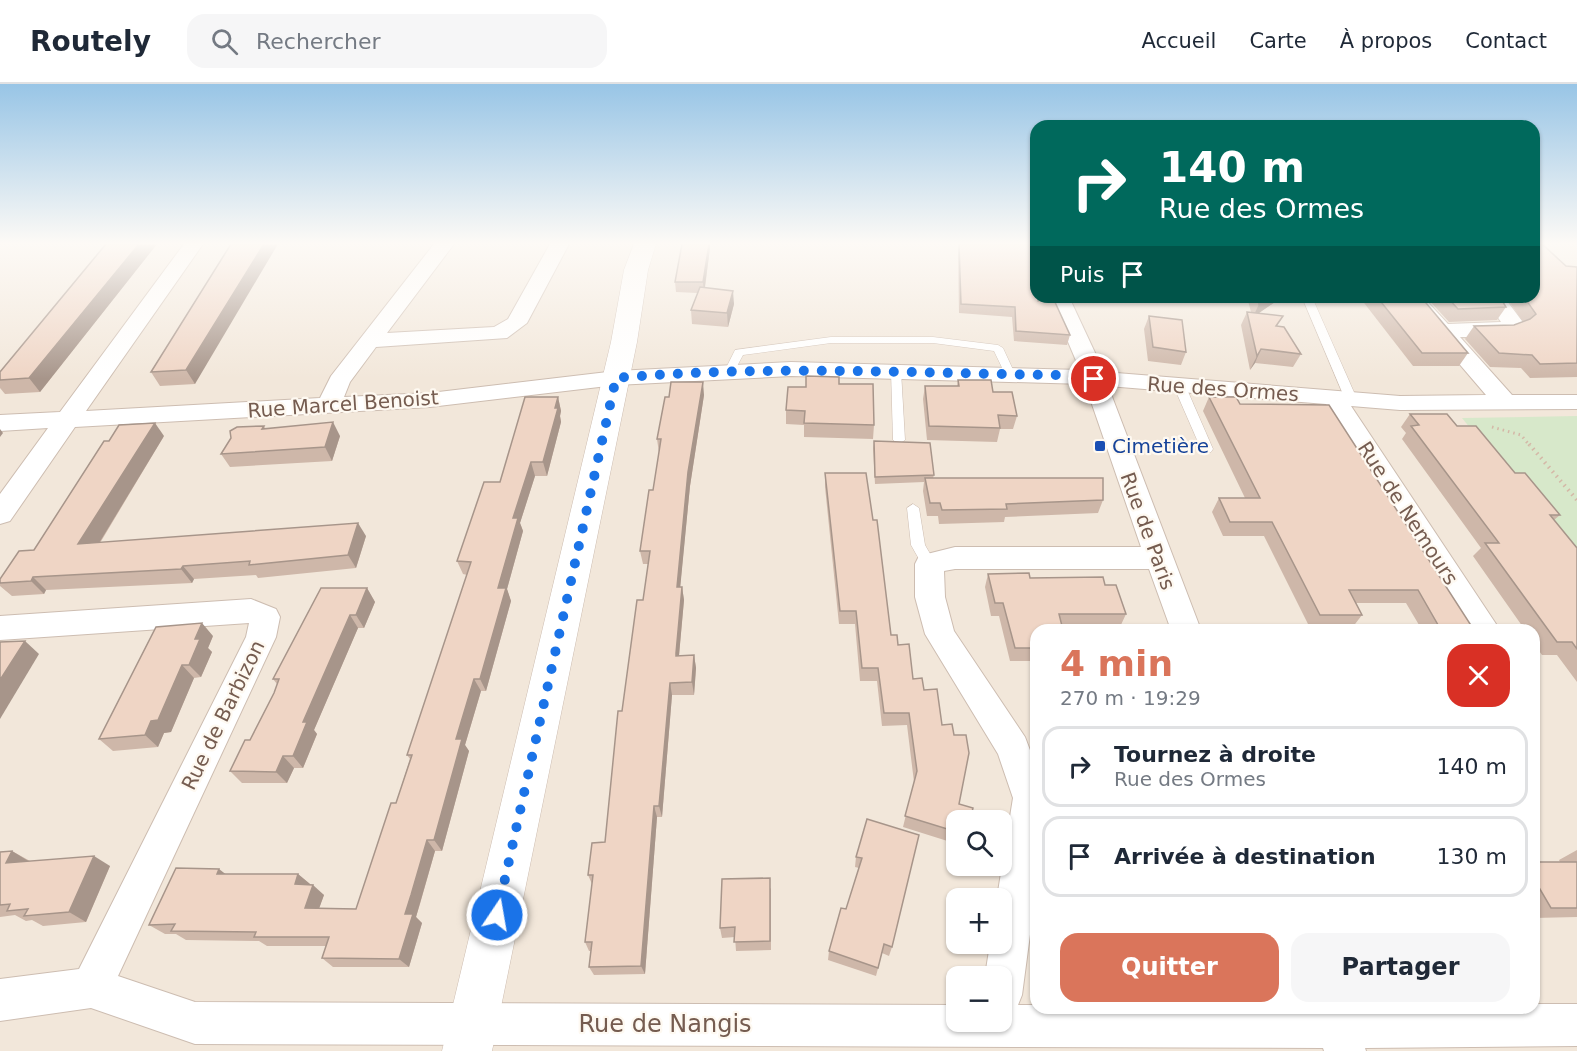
<!DOCTYPE html>
<html lang="fr">
<meta charset="utf-8">
<style>
:root{--surface:#fff;--page:#f6f6f7;--text:#1f2937;--muted:#747a83;--line:#e0e1e3;--accent:#da755b}
body{margin:0;font-family:"DejaVu Sans",sans-serif;background:var(--page);color:var(--text);height:100vh;display:flex;flex-direction:column;font-size:22px;white-space:nowrap}
*{box-sizing:border-box;margin:0}
p{font-size:20px;color:var(--muted)}
.icon{flex:none;width:33px;height:33px;fill:none;stroke:currentColor;stroke-width:2;stroke-linecap:round;stroke-linejoin:round}
.map{position:relative;flex:1;overflow:hidden}
.panel{position:absolute;left:1030px;top:540px;width:510px;height:390px;display:flex;flex-direction:column;background:var(--surface);border-radius:18px;box-shadow:0 2px 4px #0004}
.panel>*{flex:none}
.hud{position:absolute;left:1030px;top:36px;width:510px;height:183px;border-radius:18px;box-shadow:0 2px 4px #0004;background:#00695c;color:#fff;overflow:hidden}
.controls{position:absolute;left:946px;top:726px;display:grid;gap:12px}
.controls a{display:grid;place-items:center;width:66px;height:66px;border-radius:12px;background:var(--surface);box-shadow:0 2px 4px #0004;font-size:30px}
.pin{position:absolute;display:grid;place-items:center;width:51px;height:51px;color:#fff;margin:-26px;border:3px solid #fff;border-radius:50%;box-shadow:0 2px 6px #0007}
.me{position:absolute;width:66px;margin:-33px;rotate:12deg;stroke-linejoin:round;filter:drop-shadow(0 0 4px #0008)}
.turn{display:flex;align-items:center;gap:21px;height:126px;padding:0 30px;font-size:27px}
.turn .icon{width:78px;height:78px;stroke-width:2.5}
.turn b{display:block;font-size:42px;line-height:51px}
.then{display:flex;align-items:center;height:57px;padding:0 30px;background:#0003;gap:12px;font-size:22px}
.round{display:grid;place-items:center;flex:none;width:63px;height:63px;border-radius:18px;background:var(--page)}
.overview{display:flex;align-items:center;justify-content:space-between;height:102px;padding:0 30px}
h1{font-size:36px;font-weight:700;line-height:45px;color:var(--accent)}
.cta{display:flex;gap:12px;margin-top:auto;padding:12px 30px}
.cta a{flex:1;height:69px;border-radius:18px;background:var(--accent);color:#fff;font-size:24px;font-weight:700;line-height:69px;text-align:center}
.cta a+a{background:var(--page);color:var(--text)}
ul{padding:0;list-style:none}
li{display:flex;align-items:center;gap:18px;height:81px;margin:0 12px 9px;padding:0 18px;border:3px solid var(--line);border-radius:18px}
li div{flex:1}
li b{display:block;font-size:22px}
li em{font-style:normal}
header{display:flex;align-items:center;gap:36px;box-sizing:border-box;height:84px;padding:0 30px;background:var(--surface);border-bottom:2px solid var(--line)}
header strong{font-size:28px}
nav{display:flex;gap:33px;margin-inline-start:auto;font-size:21px}
.search{width:420px;height:54px;background:var(--page);display:flex;align-items:center;gap:15px;box-sizing:border-box;padding:0 21px;border-radius:18px;color:var(--muted);font-size:22px}
.map>svg:first-child{display:block}
.residential{fill:#f2e7da;fill-rule:evenodd}
.green{fill:#d7e8ca}
.lines{fill:none;stroke-linecap:round;stroke-linejoin:round}
.service-casing{stroke:#cdbdb1;stroke-width:1}
.minor-casing{stroke:#cdbdb1;stroke-width:2}
.tertiary-casing{stroke:#cdbdb1;stroke-width:1}
.path-far1{stroke:#d4b8a7;stroke-width:3;stroke-dasharray:1.5 4;stroke-linecap:butt}
.path{stroke:#d4b8a7;stroke-width:4;stroke-dasharray:1.5 4.5;stroke-linecap:butt}
.service{fill:#fff;fill-rule:evenodd}
.minor{fill:#fff;fill-rule:evenodd}
.tertiary{fill:#fff;fill-rule:evenodd}
.wall{fill:#ceb7a9}
.shaded-wall{fill:#a7958a}
.building{fill:#efd5c5;stroke:#a7958a;stroke-width:1.5}
.route{stroke:#1a73e8;stroke-width:10;stroke-dasharray:0 18}
.transit-dot{fill:#1a4fb4;stroke:#fef9f1;stroke-width:2}
.labels{text-anchor:middle;dominant-baseline:central;stroke-width:4.5;stroke-linejoin:round;paint-order:stroke}
.street-label{font-size:20px;fill:#755c50;stroke:#fef9f1}
.transit-label{font-size:20px;fill:#164399;stroke:#fef9f1;text-anchor:start}
.near-street-label{font-size:24px;fill:#755c50;stroke:#fef9f1}
</style>
<header>
<strong>Routely</strong>
<div class="search"><svg class="icon" aria-label="search" viewBox="0 0 24 24"><circle cx="10" cy="10" r="6"/><path d="M15 15l6 6"/></svg>Rechercher</div>
<nav><a>Accueil</a><a>Carte</a><a>À propos</a><a>Contact</a></nav>
</header>
<div class="map">
<svg width="1577" height="967" viewBox="0 0 1577 967">
<rect width="100%" height="100%" fill="#fbf5eb"/>
<path class="residential" d="M0 160H1036V213H1534L1535 160H1577V967H0ZM1036 546H1534V924H1036ZM957 736H1002V782H957ZM957 814H1002V860H957ZM957 892H1002V938H957Z"/>
<polygon class="green" points="1577,332 1577,476 1462,334"/>
<g class="lines">
<g class="service-casing">
<g id="service">
<polygon points="1302,213 1312,213 1357,315 1355,317 1351,318 1345,315"/>
<polygon points="831,253 933,253 998,261 1003,264 1015,290 1014,292 1006,292 994,267 933,259 831,259 743,271 734,288 730,289 725,286 735,266"/>
<polygon points="896,284 901,287 905,356 899,360 893,356 891,287"/>
<polygon points="1180,300 1186,303 1213,365 1211,368 1203,368 1201,365 1174,303"/>
<polygon points="913,420 919,424 925,461 936,480 929,485 924,484 911,461 907,424"/>
</g>
</g>
<g class="minor-casing">
<path id="minor" d="M184 160H203L86 327 320 314 331 292 434 160H454L387 249 494 243 508 235 550 160H569L527 239 507 254 376 263 350 298 344 313 430 309 616 287 791 278 1080 286 1049 213H1069L1104 288 1400 312 1486 311 1402 213H1423L1448 240 1501 238 1484 213H1504L1525 241C1513 258 1478 253 1460 253L1512 311H1577V325L1400 326 1351 322 1500 546H1469L1326 320 1108 302 1201 546H1171L1149 485H955L944 487 945 513 954 547 1025 653 1036 682V805L1022 911 1018 921H1036V924H1534V920H1577V962L1365 964 1366 967H1324L1323 964 195 960 91 924 0 937V895L79 885 246 553 249 539 0 556V532L251 515 276 525 280 533 276 553 118 892 195 918 957 921V938H1002V892H985L990 860H1002V814H997L1013 714 998 670 925 550 915 513V480L919 472 955 463H1141L1085 300 791 292 616 301 430 323 75 343 10 437 0 440V410L48 344 0 347V331L60 328Z"/>
</g>
<g class="tertiary-casing">
<polygon id="tertiary" points="634,160 656,160 648,186 637,258 492,967 442,967 611,258 624,186"/>
</g>
<polyline class="path-far1" points="1492,343 1521,351 1530,362"/>
<polyline class="path" points="1529,360 1577,416"/>
<use href="#service" class="service"/>
<use href="#minor" class="minor"/>
<use href="#tertiary" class="tertiary"/>
</g>
<g class="wall">
<polygon points="106,160 157,160 40,308 5,310 0,304 0,288"/>
<polygon points="231,160 195,300 160,302 151,288"/>
<polygon points="959,160 1038,217 1070,251 1067,261 1014,257 1012,233 959,229 958,169"/>
<polygon points="710,164 705,204 734,220 728,243 692,240 691,226 698,209 676,208 675,198"/>
<polygon points="1566,182 1577,183 1577,293 1530,294 1521,284 1490,283 1465,255 1474,242 1514,241 1523,238 1506,213 1534,213"/>
<polygon points="1247,213 1280,213 1278,216 1259,229 1278,242 1301,270 1293,283 1255,279 1250,286 1241,241 1247,228 1251,228"/>
<polygon points="1362,213 1421,213 1468,269 1459,282 1413,282 1361,215"/>
<polygon points="1426,213 1500,213 1506,223 1497,236 1449,238"/>
<polygon points="1149,232 1186,268 1181,281 1148,277 1144,245"/>
<polygon points="958,296 993,308 1017,332 1013,345 1000,345 997,358 927,356 923,315 925,302 957,302"/>
<polygon points="839,300 874,341 873,355 804,353 804,341 786,340 786,326 806,303"/>
<polygon points="704,311 690,402 680,503 682,503 684,516 679,572 694,571 696,584 694,611 672,611 662,733 657,733 645,890 594,891 589,883 591,867 589,867 585,858 592,800 588,791 605,758 622,627 643,516 648,480 643,480 640,467 653,406 659,369 657,355"/>
<polygon points="558,313 561,327 560,332 561,338 547,392 535,392 520,439 523,447 507,505 511,517 486,607 481,607 465,661 469,667 442,767 435,767 420,820 416,833 422,839 409,883 333,883 322,874 326,862 267,862 259,857 186,856 176,850 165,850 149,841 226,790 298,790 310,800 309,801 324,811 319,824 356,825 396,719 410,675 407,671 467,491 463,490 457,477 500,398"/>
<polygon points="1209,313 1240,320 1474,546 1422,546 1406,519 1356,519 1362,531 1352,544 1310,544 1264,452 1223,452 1212,428 1219,414 1245,414 1203,327"/>
<polygon points="1410,330 1457,342 1515,389 1560,431 1554,436 1577,464 1577,598 1557,571 1542,571 1534,560 1534,546 1525,546 1473,472 1481,464 1402,355 1406,349 1401,343"/>
<polygon points="264,342 265,344 340,352 332,377 230,383 221,370 231,354"/>
<polygon points="164,352 100,459 366,452 356,484 258,494 256,491 194,495 192,499 46,506 44,510 12,512 0,502 0,495"/>
<polygon points="874,357 934,391 933,394 1103,416 1098,429 1005,433 1004,438 939,440 938,432 927,432 923,407 924,398 875,400 873,364"/>
<polygon points="825,389 873,436 891,551 898,561 913,595 924,606 942,641 959,720 957,736 957,760 903,743 914,698 907,641 882,642 877,597 860,597 855,540 839,540 825,403"/>
<polygon points="988,490 1105,501 1126,530 1120,543 1063,543 1036,546 1036,594 1032,577 1010,577 999,532 991,532 985,503"/>
<polygon points="367,504 375,518 364,544 358,544 314,646 317,650 303,684 294,684 287,699 242,699 230,687 250,656 274,609 277,600 273,595"/>
<polygon points="213,552 208,564 212,568 201,593 194,594 171,648 164,649 158,663 113,667 99,655"/>
<polygon points="867,735 892,863 889,872 882,869 876,892 828,876 829,867 846,825 859,784 855,783 856,773"/>
<polygon points="1577,766 1577,833 1534,834 1534,778 1560,778 1559,776"/>
<polygon points="12,767 30,777 110,782 86,838 43,842 32,836 26,837 15,831 0,833 0,768"/>
<polygon points="771,804 771,866 736,867 735,853 722,854 720,844"/>
</g>
<g class="shaded-wall">
<polygon points="139,160 157,160 40,308 29,294"/>
<polygon points="264,160 278,160 195,300 186,286"/>
<polygon points="709,160 710,160 710,164 704,209 703,198"/>
<polygon points="733,207 734,220 728,243 727,229"/>
<polygon points="1270,213 1280,213 1278,216 1253,233 1259,220"/>
<polygon points="1261,265 1255,279 1250,286 1257,272"/>
<polygon points="703,298 704,311 690,402 679,516 677,503 688,388"/>
<polygon points="558,313 561,327 560,332 561,338 547,392 543,378"/>
<polygon points="333,338 340,352 332,377 325,363"/>
<polygon points="155,339 164,352 90,474 78,460"/>
<polygon points="0,345 3,349 0,353"/>
<polygon points="531,378 535,392 520,439 523,447 507,505 511,517 486,607 480,595 513,434"/>
<polygon points="358,439 366,452 356,484 348,471"/>
<polygon points="183,482 194,495 192,499 181,485"/>
<polygon points="33,493 46,506 44,510 31,497"/>
<polygon points="682,503 684,516 678,582 676,569"/>
<polygon points="367,504 375,518 364,544 356,531"/>
<polygon points="350,531 358,544 314,646 317,650 303,684 293,672 303,638"/>
<polygon points="202,539 213,552 208,564 212,568 201,593 189,581 195,555"/>
<polygon points="25,557 39,570 0,635 0,596"/>
<polygon points="694,571 696,584 694,611 692,598"/>
<polygon points="182,581 194,594 171,648 164,649 158,663 145,651 151,637"/>
<polygon points="474,595 481,607 465,661 469,667 442,767 434,756 456,655"/>
<polygon points="670,599 672,611 662,733 659,722"/>
<polygon points="283,672 294,684 287,699 276,688"/>
<polygon points="654,722 657,733 645,890 641,882"/>
<polygon points="427,756 435,767 416,833 422,839 409,883 399,875 405,830"/>
<polygon points="12,767 30,778 6,779"/>
<polygon points="94,772 110,782 86,838 69,828"/>
<polygon points="219,785 232,795 217,790"/>
<polygon points="298,790 310,800 306,810 295,800"/>
<polygon points="313,801 324,811 316,833 305,824"/>
</g>
<g class="building">
<polygon points="106,160 139,160 29,294 0,296 0,288"/>
<polygon points="231,160 264,160 186,286 151,288"/>
<polygon points="682,160 709,160 703,198 675,198"/>
<polygon points="959,160 1034,160 1036,197 1036,213 1038,213 1038,217 1054,216 1070,251 1016,247 1015,223 961,220"/>
<polygon points="1534,160 1542,160 1566,182 1577,183 1577,279 1540,280 1532,271 1499,269 1474,242 1514,241 1530,235 1536,230 1524,213 1534,213"/>
<polygon points="700,203 733,207 727,229 691,226"/>
<polygon points="1257,213 1270,213 1259,220"/>
<polygon points="1377,213 1421,213 1468,269 1422,269"/>
<polygon points="1447,213 1500,213 1506,223 1458,225"/>
<polygon points="1247,228 1283,232 1276,242 1284,243 1301,270 1261,265 1257,272"/>
<polygon points="1149,232 1182,236 1186,268 1153,263"/>
<polygon points="806,292 839,293 839,300 873,300 874,341 804,339 805,327 786,326 788,303 806,303"/>
<polygon points="958,296 991,296 993,308 1012,308 1017,332 998,331 1000,344 929,342 925,302 959,302"/>
<polygon points="671,298 703,298 688,388 677,503 682,503 676,569 676,572 694,571 692,598 670,599 659,722 654,722 641,882 589,883 592,858 585,858 593,791 588,791 592,759 605,758 618,627 622,627 637,516 643,516 650,467 640,467 649,406 653,406 661,355 657,355 665,313 669,313"/>
<polygon points="525,313 558,313 555,324 558,324 543,378 531,378 513,434 518,434 498,504 506,504 480,595 474,595 456,655 462,655 434,756 427,756 411,811 405,830 413,830 399,875 322,874 329,853 254,853 256,848 171,847 175,840 149,841 176,784 219,785 217,790 298,790 295,800 313,801 305,824 356,825 391,719 396,719 412,671 407,671 471,478 457,477 484,398 500,398"/>
<polygon points="1209,313 1236,313 1240,320 1329,321 1474,546 1441,546 1418,506 1349,506 1362,531 1320,531 1272,438 1230,438 1219,414 1260,414"/>
<polygon points="1410,330 1447,330 1457,342 1476,342 1515,389 1525,389 1560,431 1550,431 1577,464 1577,565 1572,558 1557,558 1485,459 1499,459 1411,342 1419,341"/>
<polygon points="333,338 325,363 221,370 231,354 230,347 237,343 264,342 262,345"/>
<polygon points="155,339 78,460 358,439 348,471 249,481 250,477 183,482 181,485 33,493 31,497 0,499 0,495 19,467 34,466 104,357 109,357 119,341"/>
<polygon points="874,357 930,359 934,391 875,393"/>
<polygon points="825,389 866,389 873,436 877,436 891,551 897,551 898,561 909,560 913,595 922,594 924,606 937,605 942,641 952,640 954,651 966,651 969,669 959,720 973,724 970,736 957,736 957,748 905,732 917,687 909,629 884,629 878,584 862,584 856,527 840,527"/>
<polygon points="925,394 1103,394 1103,416 1006,420 1007,425 942,426 940,419 930,419"/>
<polygon points="1029,489 1030,494 1103,493 1105,501 1116,501 1126,530 1059,530 1063,546 1036,546 1036,564 1015,564 1003,519 995,519 988,490"/>
<polygon points="321,504 367,504 356,531 350,531 303,638 307,638 293,672 283,672 276,688 230,687 245,656 250,656 274,609 279,595 273,595"/>
<polygon points="202,539 195,555 200,555 189,581 182,581 158,636 151,637 145,651 99,655 156,543"/>
<polygon points="25,557 0,596 0,558"/>
<polygon points="867,735 919,751 892,863 884,860 878,884 829,867 841,824 846,825 862,774 856,773"/>
<polygon points="12,767 6,779 94,772 69,828 24,832 28,825 7,827 10,820 0,821 0,768"/>
<polygon points="1534,778 1577,778 1577,824 1551,824 1534,795"/>
<polygon points="770,794 770,857 734,858 735,843 720,844 722,795"/>
</g>
<linearGradient id="sky" x2="0" y2="1"><stop stop-color="#98c5e6"/><stop offset="0.54" stop-color="#fdfaf6"/><stop offset="1" stop-color="#fdfaf6" stop-opacity="0"/></linearGradient>
<rect width="1577" height="295" fill="url(#sky)"/>
<g class="lines">
<path class="route" d="M497 831 616 294C763 281 909 289 1055 291L1094 295"/>
</g>
<rect class="transit-dot" x="1094" y="356" width="12" height="12" rx="3"/>
<g class="labels">
<g class="street-label">
<text transform="translate(1223 305) rotate(4)">Rue des Ormes</text>
<text transform="translate(343 320) rotate(-4)">Rue Marcel Benoist</text>
<text transform="translate(1408 429) rotate(57)">Rue de Nemours</text>
<text transform="translate(1148 447) rotate(70)">Rue de Paris</text>
<text transform="translate(223 631) rotate(-64)">Rue de Barbizon</text>
</g>
<g class="transit-label">
<text x="1112" y="362">Cimetière</text>
</g>
<g class="near-street-label">
<text x="665" y="940">Rue de Nangis</text>
</g>
</g>
</svg>
<div class="controls">
<a><svg class="icon" aria-label="search" viewBox="0 0 24 24"><circle cx="10" cy="10" r="6"/><path d="M15 15l6 6"/></svg></a>
<a>+</a>
<a>−</a>
</div>
<div class="pin" style="left:1094px;top:295px;background:#d93025"><svg class="icon" aria-label="arrive" viewBox="0 0 24 24"><path d="M6 21V4h12l-3 4 3 4H6"/></svg></div>
<svg class="me" style="left:497px;top:831px" viewBox="-20 -20 40 40"><circle r="17" fill="#1a73e8" stroke="#fff" stroke-width="3"/><path d="M0-11L8 9 0 5-8 9z" fill="#fff"/></svg>
<div class="hud">
<div class="turn"><svg class="icon" aria-label="right" viewBox="0 0 24 24"><path d="M7 20v-9h11M14 6l5 5-5 5"/></svg><div><b>140 m</b>Rue des Ormes</div></div>
<div class="then">Puis<svg class="icon" aria-label="arrive" viewBox="0 0 24 24"><path d="M6 21V4h12l-3 4 3 4H6"/></svg></div>
</div>
<section class="panel">
<div class="overview"><div><h1>4 min</h1><p>270 m · 19:29</p></div><a class="round" style="background:#d93025;color:#fff"><svg class="icon" aria-label="close" viewBox="0 0 24 24"><path d="M6 6l12 12M18 6L6 18"/></svg></a></div>
<ul>
<li><svg class="icon" aria-label="right" viewBox="0 0 24 24"><path d="M7 20v-9h11M14 6l5 5-5 5"/></svg><div><b>Tournez à droite</b><p>Rue des Ormes</p></div><em>140 m</em></li>
<li><svg class="icon" aria-label="arrive" viewBox="0 0 24 24"><path d="M6 21V4h12l-3 4 3 4H6"/></svg><div><b>Arrivée à destination</b></div><em>130 m</em></li>
</ul>
<div class="cta"><a>Quitter</a><a>Partager</a></div>
</section>
</div>
